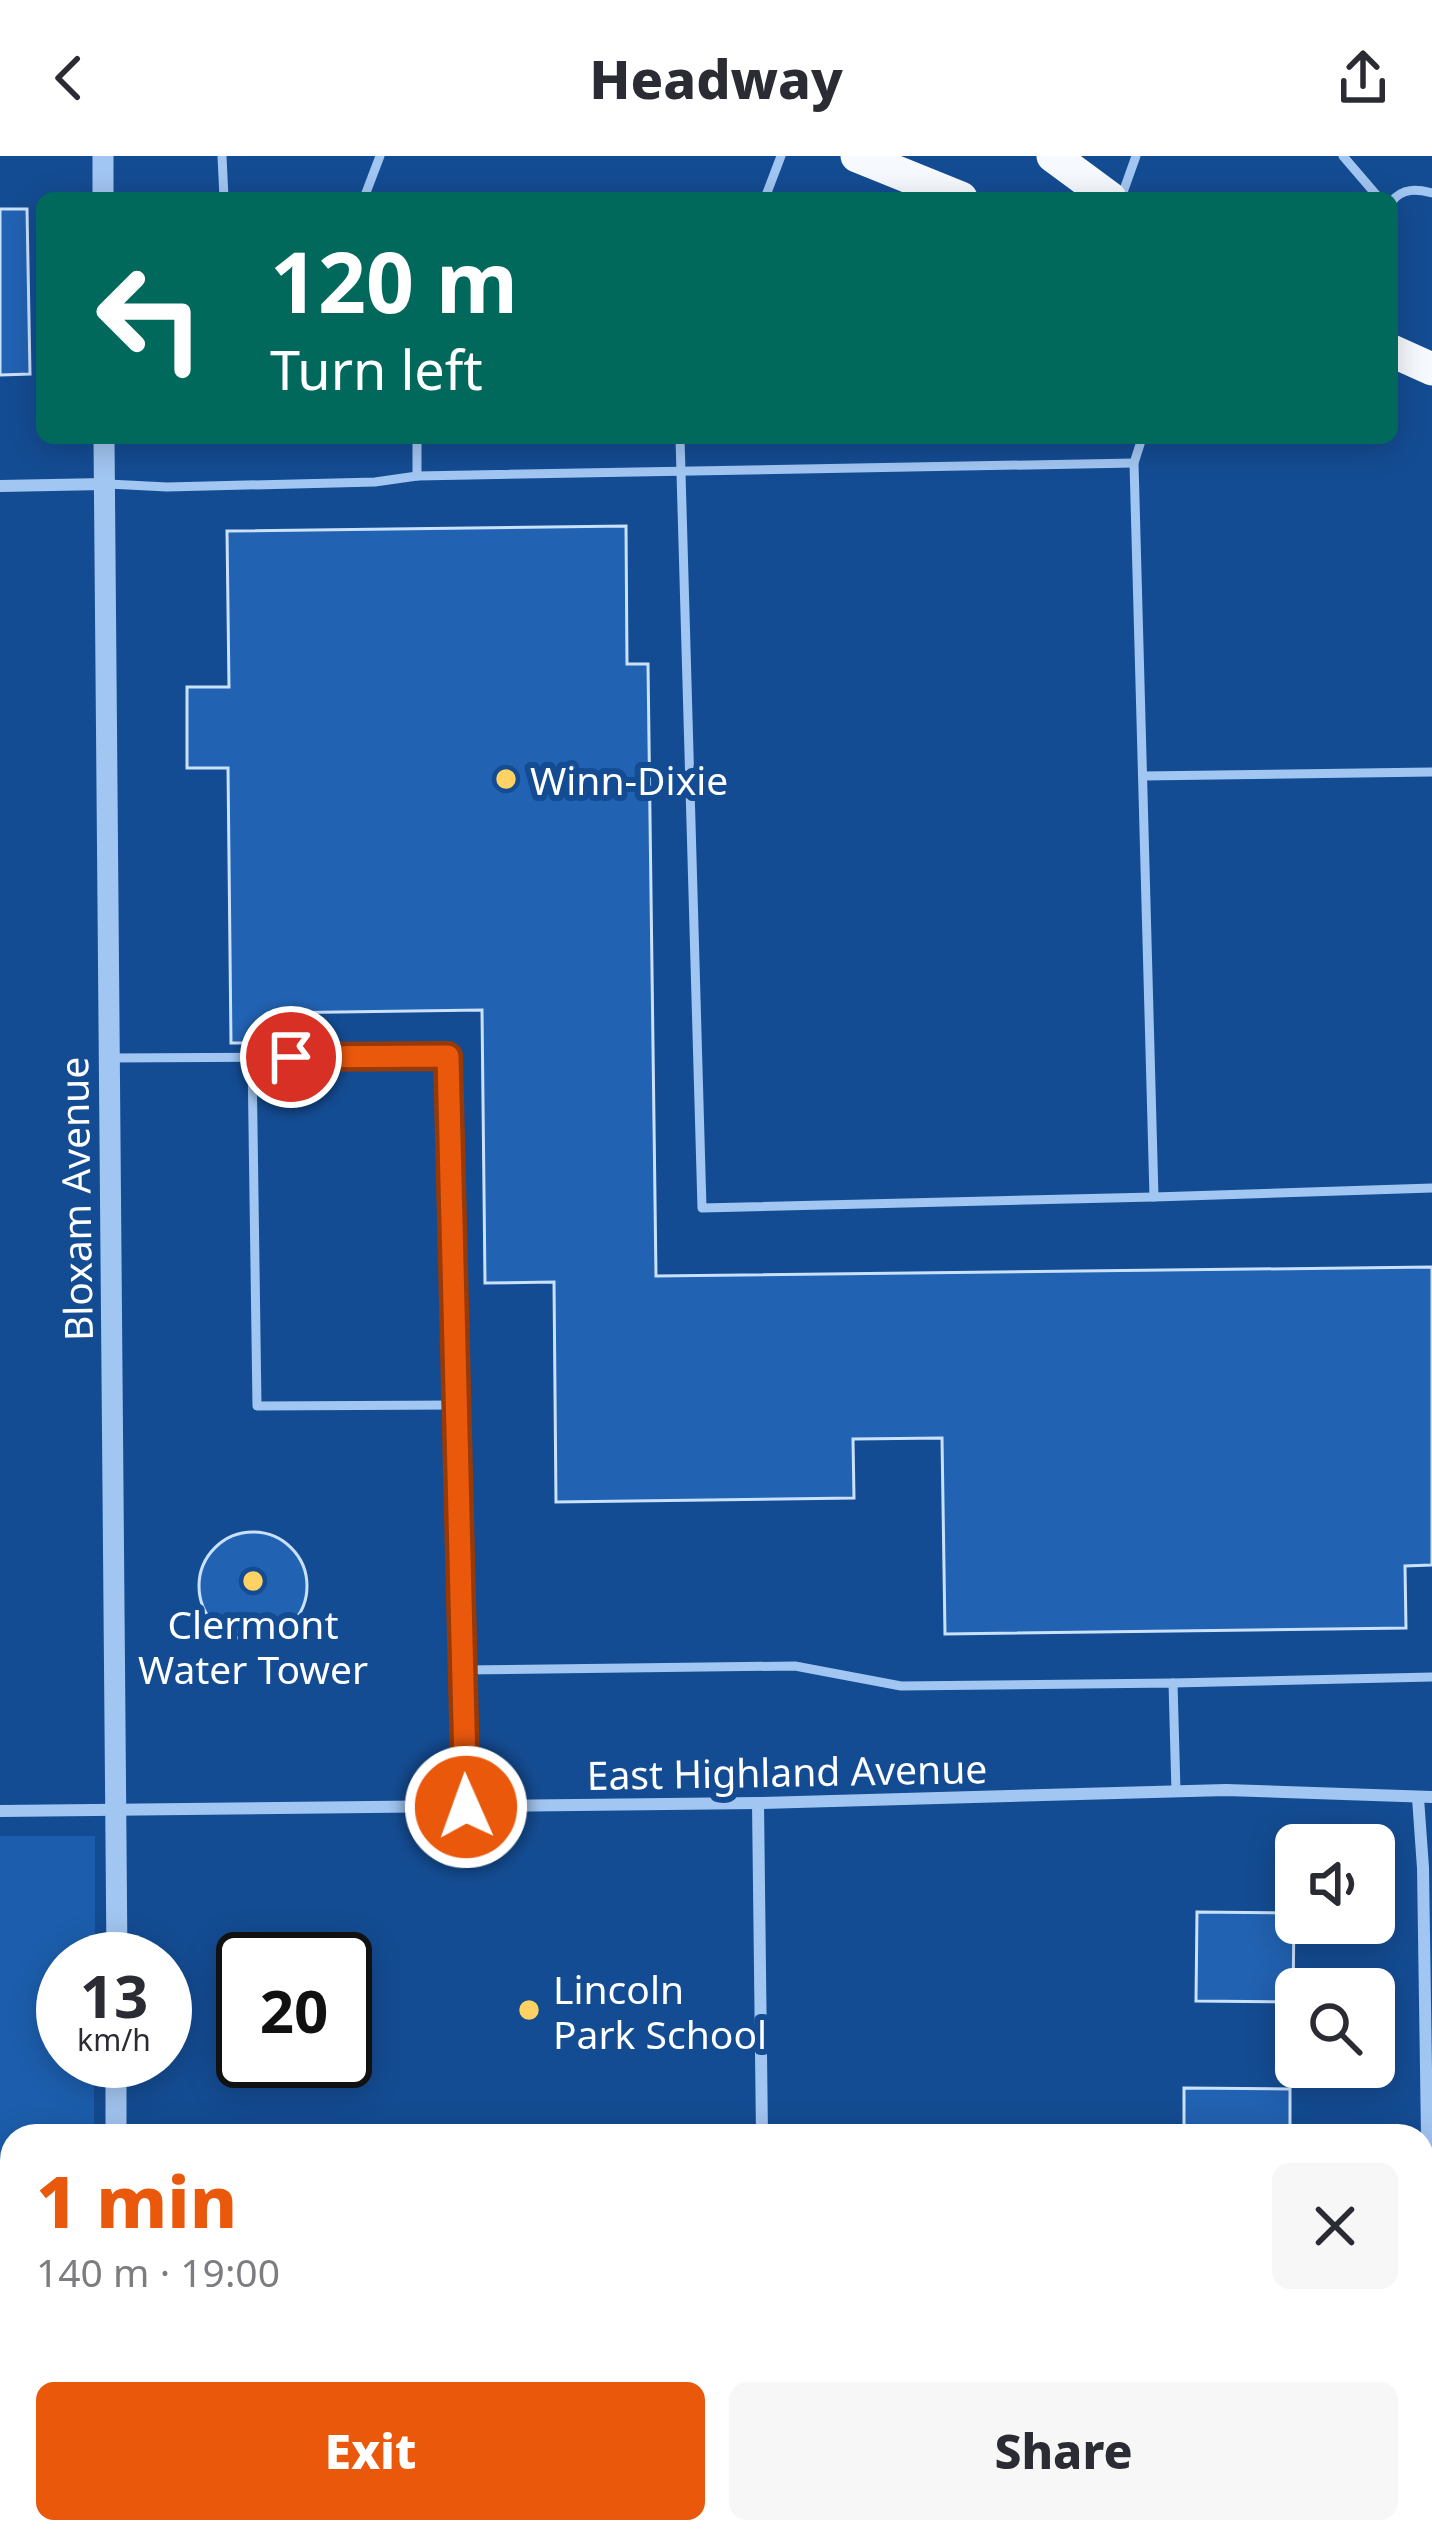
<!DOCTYPE html>
<meta charset="utf-8">
<style>
:root{--surface:#fff;--page:#f7f7f7;--text:#2b2b33;--muted:#7c7c81;--accent:#ea580c}
body{margin:0;font-family:"Noto Sans",sans-serif;background:var(--page);color:var(--text);height:100vh;display:flex;flex-direction:column;font-size:45px;white-space:nowrap}
*{box-sizing:border-box;margin:0}
p{font-size:39px;color:var(--muted)}
.icon{flex:none;width:66px;height:66px;fill:none;stroke:currentColor;stroke-width:2;stroke-linecap:round;stroke-linejoin:round}
.map{position:relative;flex:1;overflow:hidden}
.sheet{position:absolute;left:0px;top:1968px;width:1434px;height:420px;display:flex;flex-direction:column;background:var(--surface);border-radius:36px 36px 0 0;box-shadow:0 6px 30px #0003}
.sheet>*{flex:none}
.guide{position:absolute;left:36px;top:36px;width:1362px;height:252px;border-radius:18px;box-shadow:0 6px 30px #0003;background:#00695c;color:#fff;overflow:hidden}
.fabs{position:absolute;left:1275px;top:1668px;display:grid;gap:24px}
.fabs a{display:grid;place-items:center;width:120px;height:120px;border-radius:18px;background:var(--surface);box-shadow:0 6px 30px #0003;font-size:60px}
.speed{position:absolute;left:36px;top:1776px;display:flex;gap:24px;font-size:60px;font-weight:700;text-align:center}
.speed>*{display:grid;place-content:center;width:156px;height:156px;border-radius:50%;background:var(--surface);box-shadow:0 6px 30px #0003;line-height:1}
.speed small{font-size:30px;font-weight:400}
.speed .limit{border:6px solid #111;border-radius:18px;background:#fff;color:#111}
.pin{position:absolute;display:grid;place-items:center;width:102px;height:102px;color:#fff;margin:-51px;border:6px solid #fff;border-radius:50%;box-shadow:0 3px 12px #0007}
.me{position:absolute;width:132px;margin:-66px;rotate:358deg;stroke-linejoin:round;filter:drop-shadow(0 0 9px #0008)}
.turn{display:flex;align-items:center;gap:42px;height:252px;padding:0 36px;font-size:54px}
.turn .icon{width:156px;height:156px;stroke-width:2.5}
.turn b{display:block;font-size:84px;line-height:102px}
.round{display:grid;place-items:center;flex:none;width:126px;height:126px;border-radius:18px;background:var(--page)}
.overview{display:flex;align-items:center;justify-content:space-between;height:204px;padding:0 36px}
h1{font-size:72px;font-weight:800;line-height:90px;color:var(--accent)}
.button{display:flex;gap:24px;margin-top:auto;padding:24px 36px}
.button a{flex:1;height:138px;border-radius:18px;background:var(--accent);color:#fff;font-size:48px;font-weight:800;line-height:138px;text-align:center}
.button a+a{background:var(--page);color:var(--text)}
header{display:flex;justify-content:space-between;align-items:center;height:156px;padding:0 36px;background:var(--surface);font-size:54px;font-weight:800}
.map>svg:first-child{display:block}
.green{fill:#1c5ead}
.building{fill:#2262b2;stroke:#cae1fc;stroke-width:3}
.lines{fill:none;stroke-linecap:round;stroke-linejoin:round}
.service{stroke:#a2c6f2;stroke-width:9}
.minor{stroke:#a2c6f2;stroke-width:12}
.tertiary{stroke:#a2c6f2;stroke-width:21}
.trunk{stroke:#f6faff;stroke-width:33}
.route-casing{stroke:#983908;stroke-width:30}
.route{stroke:#ea580c;stroke-width:21}
.poi-dot{fill:#ffd263;stroke:#144c93;stroke-width:4.5}
.labels{text-anchor:middle;dominant-baseline:central;stroke-width:12;stroke-linejoin:round;paint-order:stroke}
.poi-label{font-size:39px;fill:#fff;stroke:#144c93;text-anchor:start}
.street-label{font-size:39px;fill:#fff;stroke:#144c93}
</style>
<header><svg class="icon" aria-label="back" viewBox="0 0 24 24"><path d="M15 5l-7 7 7 7"/></svg>Headway<svg class="icon" aria-label="share" viewBox="0 0 24 24"><path d="M12 15V3M7 8l5-5 5 5M5 13v7h14v-7"/></svg></header>
<div class="map">
<svg width="1432" height="2388" viewBox="0 0 1432 2388">
<rect width="100%" height="100%" fill="#144c93"/>
<polygon class="green" points="0,1680 95,1680 95,1803 63,1803 63,1905 94,1905 94,1980 12,1980 12,2376 92,2376 92,2388 0,2388"/>
<g class="building">
<polygon points="0,53 27,53 30,218 0,219"/>
<polygon points="626,370 627,508 648,508 656,1120 1432,1111 1432,1409 1405,1410 1406,1472 945,1478 942,1282 853,1283 854,1342 556,1346 554,1126 485,1127 482,854 268,857 269,887 231,887 228,612 187,612 187,531 229,531 227,375"/>
<circle cx="253" cy="1430" r="54"/>
<polygon points="1197,1756 1294,1757 1293,1846 1196,1845"/>
<polygon points="1184,1932 1290,1933 1290,1980 1184,1980"/>
<polygon points="1217,2376 1324,2376 1325,2388 1218,2388"/>
</g>
<g class="lines">
<g class="service">
<polyline points="222,0 224,42"/>
<polyline points="1343,0 1379,42"/>
<polyline points="364,42 380,0"/>
<polyline points="765,42 781,0"/>
<polyline points="1121,42 1136,0"/>
<path d="M1392 45C1403 32 1416 33 1432 37"/>
<polyline points="417,282 417,320"/>
<polyline points="680,282 702,1052 1154,1041"/>
<polyline points="1142,282 1134,307 1154,1041 1432,1032"/>
<polyline points="108,328 167,331 375,326 417,320 1134,307"/>
<polyline points="1143,620 1432,616"/>
<polyline points="252,901 257,1250 456,1249"/>
<polyline points="110,902 448,900 466,1651"/>
<polyline points="462,1514 795,1510 901,1530 1173,1527 1176,1636"/>
<polyline points="1173,1527 1432,1521"/>
<polyline points="252,2376 252,2388"/>
</g>
<g class="minor">
<polyline points="0,330 104,328"/>
<polyline points="1418,1642 1423,1712 1432,2316"/>
<polyline points="758,1647 762,1980"/>
<polyline points="0,1655 758,1647 1226,1634 1432,1641"/>
<polyline points="768,2376 768,2388"/>
</g>
<g class="tertiary">
<polyline points="103,0 103,42"/>
<polyline points="104,282 117,1803"/>
<polyline points="116,1980 116,1905"/>
<polyline points="114,2388 114,2376"/>
</g>
<g class="trunk">
<polyline points="857,0 961,42"/>
<polyline points="1053,0 1110,42"/>
<polyline points="1392,195 1432,213"/>
</g>
</g>
<g class="lines">
<g class="route-casing">
<polyline id="route" points="291,901 448,900 466,1651"/>
</g>
<use href="#route" class="route"/>
</g>
<g class="poi-dot">
<circle cx="506" cy="623" r="12"/>
<circle cx="253" cy="1425" r="12"/>
<circle cx="529" cy="1854" r="12"/>
</g>
<g class="labels">
<g class="poi-label">
<text x="530" y="623">Winn-Dixie</text>
<text x="253" y="1467" text-anchor="middle">Clermont<tspan x="253" dy="45">Water Tower</tspan></text>
<text x="553" y="1832">Lincoln<tspan x="553" dy="45">Park School</tspan></text>
</g>
<g class="street-label">
<text transform="translate(75 1043) rotate(-91)">Bloxam Avenue</text>
<text transform="translate(787 1615) rotate(-1)">East Highland Avenue</text>
</g>
</g>
</svg>
<div class="fabs">
<a><svg class="icon" aria-label="sound" viewBox="0 0 24 24"><path d="M4 9h4l5-4v14l-5-4H4zM17 9q2 3 0 6"/></svg></a>
<a><svg class="icon" aria-label="search" viewBox="0 0 24 24"><circle cx="10" cy="10" r="6"/><path d="M15 15l6 6"/></svg></a>
</div>
<div class="speed"><div>13<small>km/h</small></div><div class="limit">20</div></div>
<div class="pin" style="left:291px;top:901px;background:#d93025"><svg class="icon" aria-label="arrive" viewBox="0 0 24 24"><path d="M6 21V4h12l-3 4 3 4H6"/></svg></div>
<svg class="me" style="left:466px;top:1651px" viewBox="-20 -20 40 40"><circle r="17" fill="#ea580c" stroke="#fff" stroke-width="3"/><path d="M0-11L8 9 0 5-8 9z" fill="#fff"/></svg>
<div class="guide">
<div class="turn"><svg class="icon" aria-label="left" viewBox="0 0 24 24"><path d="M17 20v-9H6M10 6l-5 5 5 5"/></svg><div><b>120 m</b>Turn left</div></div>
</div>
<section class="sheet">
<div class="overview"><div><h1>1 min</h1><p>140 m · 19:00</p></div><a class="round"><svg class="icon" aria-label="close" viewBox="0 0 24 24"><path d="M6 6l12 12M18 6L6 18"/></svg></a></div>
<div class="button"><a>Exit</a><a>Share</a></div>
</section>
</div>
